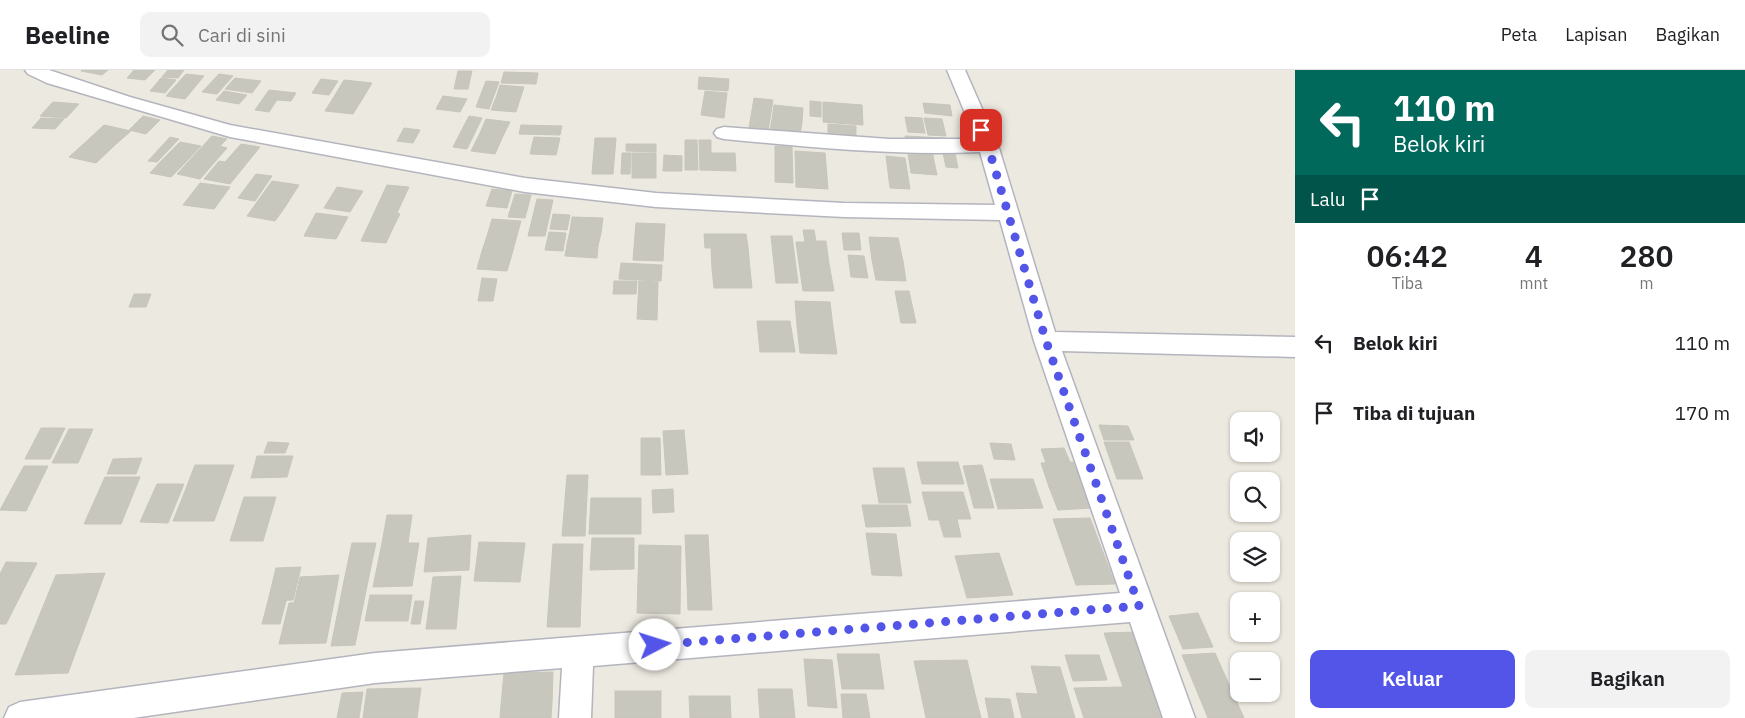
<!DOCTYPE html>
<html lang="id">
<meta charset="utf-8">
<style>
:root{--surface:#fff;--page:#f2f2f2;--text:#202124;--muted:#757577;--line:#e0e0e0;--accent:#5255e8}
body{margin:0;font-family:"IBM Plex Sans",sans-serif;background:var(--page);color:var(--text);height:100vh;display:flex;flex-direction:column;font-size:19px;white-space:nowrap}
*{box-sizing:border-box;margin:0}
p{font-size:16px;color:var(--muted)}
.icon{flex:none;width:28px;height:28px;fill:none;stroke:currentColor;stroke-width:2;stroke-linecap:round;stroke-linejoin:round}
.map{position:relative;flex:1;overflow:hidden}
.side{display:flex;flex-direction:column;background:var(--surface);width:450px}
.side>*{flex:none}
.guide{background:#00695c;color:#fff;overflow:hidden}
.fabs{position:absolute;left:1230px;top:342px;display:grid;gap:10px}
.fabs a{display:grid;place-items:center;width:50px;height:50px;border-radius:10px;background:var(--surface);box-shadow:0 1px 4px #0004;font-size:25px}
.pin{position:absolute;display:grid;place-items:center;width:42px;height:42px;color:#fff;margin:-21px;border-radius:10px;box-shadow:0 2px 8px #0006}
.me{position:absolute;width:55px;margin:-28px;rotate:85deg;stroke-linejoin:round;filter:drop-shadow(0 0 4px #0008)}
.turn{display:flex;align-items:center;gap:18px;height:105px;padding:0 15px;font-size:22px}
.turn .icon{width:65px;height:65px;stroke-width:2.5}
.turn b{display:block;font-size:35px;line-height:42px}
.then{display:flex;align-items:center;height:48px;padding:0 15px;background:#0003;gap:10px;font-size:19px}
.eta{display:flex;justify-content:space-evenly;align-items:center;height:85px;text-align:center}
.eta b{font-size:30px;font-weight:600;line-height:35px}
.action{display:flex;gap:10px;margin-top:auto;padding:10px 15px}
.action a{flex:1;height:58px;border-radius:10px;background:var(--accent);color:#fff;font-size:20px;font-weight:600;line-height:58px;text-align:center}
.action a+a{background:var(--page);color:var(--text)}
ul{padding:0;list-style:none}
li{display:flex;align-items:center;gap:15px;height:70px;padding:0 15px}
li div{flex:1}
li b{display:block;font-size:19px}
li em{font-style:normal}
header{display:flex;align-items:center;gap:30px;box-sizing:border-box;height:70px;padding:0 25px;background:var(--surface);border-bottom:1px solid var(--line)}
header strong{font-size:24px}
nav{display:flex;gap:28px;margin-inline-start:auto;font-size:18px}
.search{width:350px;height:45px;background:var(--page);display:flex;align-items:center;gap:12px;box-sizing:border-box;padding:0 18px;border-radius:10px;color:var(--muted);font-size:19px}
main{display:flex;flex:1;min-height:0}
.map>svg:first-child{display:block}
.building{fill:#c8c7be;stroke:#c8c5ba}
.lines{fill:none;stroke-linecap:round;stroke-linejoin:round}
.street-casing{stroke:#b4b4be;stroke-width:3}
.street{fill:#fff;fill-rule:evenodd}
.route{stroke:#5255e8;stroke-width:9;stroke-dasharray:0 16.2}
</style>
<header>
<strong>Beeline</strong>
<div class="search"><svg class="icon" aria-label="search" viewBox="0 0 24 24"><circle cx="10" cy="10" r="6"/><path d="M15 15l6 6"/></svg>Cari di sini</div>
<nav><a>Peta</a><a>Lapisan</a><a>Bagikan</a></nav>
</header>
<main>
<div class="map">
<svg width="1295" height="648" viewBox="0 0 1295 648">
<rect width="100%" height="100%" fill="#ece9e0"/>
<g class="building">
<polygon points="83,0 108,0 102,5 81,1"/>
<polygon points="134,0 155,0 145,10 127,8"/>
<polygon points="168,0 184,0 178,8 162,7"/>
<polygon points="458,1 472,1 468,19 454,19"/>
<polygon points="504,2 538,3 536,14 501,13"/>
<polygon points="186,4 204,6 185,29 166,26"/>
<polygon points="219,4 233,6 217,24 202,22"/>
<polygon points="699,7 729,9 728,21 698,19"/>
<polygon points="161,8 176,10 165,23 150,21"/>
<polygon points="235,8 261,11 252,23 225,19"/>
<polygon points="321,9 338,11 329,25 312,23"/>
<polygon points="344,10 372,13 363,28 335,25"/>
<polygon points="486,11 499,12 489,39 476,37"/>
<polygon points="500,15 524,17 521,26 497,25"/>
<polygon points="269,20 296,23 291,31 277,30 269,42 255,40"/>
<polygon points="224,21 247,25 239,34 216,30"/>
<polygon points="705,21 727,23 724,48 701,45"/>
<polygon points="335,25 363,28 353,44 325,41"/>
<polygon points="497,25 521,26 516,42 491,40"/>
<polygon points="443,26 467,29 460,42 436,39"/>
<polygon points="754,28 773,30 768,61 749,58"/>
<polygon points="810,31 821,32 821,47 810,46"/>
<polygon points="53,32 79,34 66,48 40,46"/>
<polygon points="823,32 862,35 863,55 823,52"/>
<polygon points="923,33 950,35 952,46 925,43"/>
<polygon points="774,35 803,38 802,52 772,49"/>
<polygon points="143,46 160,50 146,64 129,60"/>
<polygon points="469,46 482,48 467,79 453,77"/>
<polygon points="905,47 922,48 925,63 908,62"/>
<polygon points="41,48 64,49 55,59 32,58"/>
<polygon points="924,48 942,49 946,66 928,65"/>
<polygon points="486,49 510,52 503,66 480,63"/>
<polygon points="772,49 802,52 800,66 770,62"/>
<polygon points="828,54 856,56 856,67 828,64"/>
<polygon points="104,55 131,61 115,75 89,69"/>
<polygon points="521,55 562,56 560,65 519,64"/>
<polygon points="404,58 420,60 413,73 397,71"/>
<polygon points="480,63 503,66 495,84 471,81"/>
<polygon points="212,66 227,69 220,76 227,78 200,109 177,104"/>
<polygon points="905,66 944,68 946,76 906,74"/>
<polygon points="170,67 179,69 157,92 148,91"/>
<polygon points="534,67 560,68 556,85 530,84"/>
<polygon points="595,68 616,68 613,104 592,104"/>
<polygon points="89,69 115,75 96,93 69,87"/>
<polygon points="685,70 697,70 698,100 685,100"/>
<polygon points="699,70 711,70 711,83 735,83 736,101 700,100"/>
<polygon points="180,72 201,76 185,93 164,88"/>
<polygon points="241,74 260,77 230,114 204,109 219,91 225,92"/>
<polygon points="626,74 656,74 656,82 626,81"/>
<polygon points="775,76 792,77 793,113 775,112"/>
<polygon points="907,78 932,80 934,91 909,90"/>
<polygon points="795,81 825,83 828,119 796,117"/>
<polygon points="622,83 631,83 630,104 621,104"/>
<rect x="632" y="83" width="24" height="25"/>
<polygon points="943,83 955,83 958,98 946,97"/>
<polygon points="664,85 682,86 682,101 663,101"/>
<polygon points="886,86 905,88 910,119 890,118"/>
<polygon points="164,88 185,93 171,107 150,103"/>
<polygon points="909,90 934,91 937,105 911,103"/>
<polygon points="256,104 272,106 255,131 238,128"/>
<polygon points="272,111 299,115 285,137 257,132"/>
<polygon points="200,113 230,117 214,139 183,135"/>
<polygon points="387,115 409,117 397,143 400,144 393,158 368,156"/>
<polygon points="337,117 363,121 350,142 324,138"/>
<polygon points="492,119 512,121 507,138 486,136"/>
<polygon points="515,124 531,125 525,148 508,147"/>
<polygon points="537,129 553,130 545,166 528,166"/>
<polygon points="257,132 285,137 275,151 247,146"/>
<polygon points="316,143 348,147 336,169 304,166"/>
<polygon points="553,144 570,145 567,160 550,159"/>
<polygon points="572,147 603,148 601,163 570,161"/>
<polygon points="492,149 521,151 516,169 487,166"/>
<polygon points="636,153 665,154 663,191 633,190"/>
<polygon points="368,156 393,158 386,173 361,171"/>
<polygon points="803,160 814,160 816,171 826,171 829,194 799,194 796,172 805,172"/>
<polygon points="570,161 601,163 598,176 567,174"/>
<polygon points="549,162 566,163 563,181 545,180"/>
<polygon points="842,163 859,163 861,180 844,180"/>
<polygon points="704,164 746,164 748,177 705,178"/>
<polygon points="487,166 516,169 512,184 482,181"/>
<polygon points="771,166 792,166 798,213 776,213"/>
<polygon points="869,167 898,168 903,191 872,190"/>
<polygon points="567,174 598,176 597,188 565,186"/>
<polygon points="711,177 748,177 750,199 712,199"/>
<polygon points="482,181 512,184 507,201 477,199"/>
<polygon points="848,185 864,186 868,208 851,207"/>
<polygon points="872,190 903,191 906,211 876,210"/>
<polygon points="621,193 662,195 661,211 619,209"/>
<polygon points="799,194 829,194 834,221 803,221"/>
<polygon points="712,199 750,199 752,218 714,218"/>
<polygon points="482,208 497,209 493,231 478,231"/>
<polygon points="614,211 637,211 636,224 613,224"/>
<polygon points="639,211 658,212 657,250 637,249"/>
<polygon points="895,221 909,221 916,253 901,253"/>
<polygon points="134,224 151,224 146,237 129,237"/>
<polygon points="795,231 830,232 833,257 797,256"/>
<polygon points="757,251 790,251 795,282 760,282"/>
<polygon points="797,256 833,257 837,284 800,283"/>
<polygon points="1099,355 1128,356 1134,370 1104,370"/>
<polygon points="41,358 65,358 50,389 25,389"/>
<polygon points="69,359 93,359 78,393 52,393"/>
<polygon points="684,360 688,404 666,405 663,361"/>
<polygon points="641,368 660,368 661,405 641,405"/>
<polygon points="268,372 289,373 285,383 264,383"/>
<polygon points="1104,372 1129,372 1143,409 1117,409"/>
<polygon points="990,373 1011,374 1015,390 994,389"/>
<polygon points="1064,378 1070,392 1046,393 1041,379"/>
<polygon points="257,386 293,386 287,407 251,408"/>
<polygon points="142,388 136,404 107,404 113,389"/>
<polygon points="917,392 958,392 964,414 922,414"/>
<polygon points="1073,392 1083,416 1049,417 1041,393"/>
<polygon points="195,395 234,395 225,421 185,421"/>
<polygon points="982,395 994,438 974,438 963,396"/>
<polygon points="24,396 48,396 26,441 0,440"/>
<polygon points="873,398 904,398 911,433 879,433"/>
<polygon points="567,405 588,405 585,466 562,466"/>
<polygon points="105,407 140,407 121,454 84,454"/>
<polygon points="990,409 1033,409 1043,438 998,439"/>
<polygon points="157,414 184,414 168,453 140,452"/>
<polygon points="1083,416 1092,438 1058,440 1049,417"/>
<polygon points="673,419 674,442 653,443 652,420"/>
<polygon points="185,421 225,421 214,451 173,451"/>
<polygon points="922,422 963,422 971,449 957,449 961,467 944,467 939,450 929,450"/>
<polygon points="244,427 276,427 263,471 230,471"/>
<polygon points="591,428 641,428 641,464 589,464"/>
<polygon points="862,435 907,435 911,456 866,457"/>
<polygon points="387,445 412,445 408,473 382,473"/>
<polygon points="1090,448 1115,514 1076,515 1053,449"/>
<polygon points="866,463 896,464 902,506 872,505"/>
<polygon points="471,465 469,500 424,502 428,468"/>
<polygon points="685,465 708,465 712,540 688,540"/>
<polygon points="592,468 634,468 634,499 590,500"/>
<polygon points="479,472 525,473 520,512 474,511"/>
<polygon points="352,473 376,473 369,506 345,506"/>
<polygon points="382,473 419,473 412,516 373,517"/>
<polygon points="553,474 583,474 580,557 547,557"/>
<polygon points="639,475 681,476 680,544 637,543"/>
<polygon points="999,483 1013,525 967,528 955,486"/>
<polygon points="6,492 37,493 6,554 0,554 0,504"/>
<polygon points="301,497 293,530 268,531 276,498"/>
<polygon points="105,503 68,603 15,605 56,505"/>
<polygon points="339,505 334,532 294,533 300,507"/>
<polygon points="345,506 369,506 355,575 331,576"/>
<polygon points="461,506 456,559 426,559 433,507"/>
<polygon points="370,525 412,525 408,551 365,551"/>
<polygon points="268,531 286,531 280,554 262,554"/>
<polygon points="415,531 424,531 420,554 411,554"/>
<polygon points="334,532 326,573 279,574 289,533"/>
<polygon points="1198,543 1213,577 1183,579 1169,546"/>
<polygon points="1136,562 1156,617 1123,617 1104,563"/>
<polygon points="1215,583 1244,648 1208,648 1182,585"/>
<polygon points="837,584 879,584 884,619 842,619"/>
<polygon points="1065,585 1099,585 1107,610 1073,611"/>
<polygon points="804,589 832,590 837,638 808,636"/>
<polygon points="967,590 975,624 921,624 914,591"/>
<polygon points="1031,596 1060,597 1075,648 1022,648 1016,623 1038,624"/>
<polygon points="553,602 552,633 501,635 504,603"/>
<polygon points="1123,617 1156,617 1167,648 1084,648 1074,618"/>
<polygon points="421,618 417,648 363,648 367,619"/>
<polygon points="758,619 792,619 795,648 760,648"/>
<rect x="615" y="621" width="46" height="27"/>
<polygon points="363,622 359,648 337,648 342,623"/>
<polygon points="841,624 866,624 870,648 843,648"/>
<polygon points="921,624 975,624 981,648 926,648"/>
<polygon points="689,626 730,626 731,648 690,648"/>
<polygon points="985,628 1010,629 1014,648 989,648"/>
<polygon points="552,633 551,648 500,648 501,635"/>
</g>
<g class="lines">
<g class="street-casing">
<path id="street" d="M25 0H49L130 27 230 55 525 108 656 123 844 133 995 135 980 82C894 86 809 77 724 69L717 67 714 63 717 59 724 57 889 69H976L947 0H965L998 75 1055 262 1295 267V287L1062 281 1195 648H1163L1130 552 593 596 591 648H559L562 598 375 613 133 648H4L9 637 20 632 375 583 1120 523 1034 271 1000 150 844 147 656 137 525 122 230 67 47 13 28 4Z"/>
</g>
<use href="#street" class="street"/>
</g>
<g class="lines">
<polyline class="route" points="655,575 1139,536 1046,271 988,76 981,60"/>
</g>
</svg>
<div class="fabs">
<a><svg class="icon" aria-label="sound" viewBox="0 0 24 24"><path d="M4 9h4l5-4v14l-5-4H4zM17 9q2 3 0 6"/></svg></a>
<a><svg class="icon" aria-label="search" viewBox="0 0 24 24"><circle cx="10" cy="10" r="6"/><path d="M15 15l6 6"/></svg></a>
<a><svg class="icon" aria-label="layers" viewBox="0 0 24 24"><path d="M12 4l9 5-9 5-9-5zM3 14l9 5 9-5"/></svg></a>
<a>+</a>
<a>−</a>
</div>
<div class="pin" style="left:981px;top:60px;background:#d93025"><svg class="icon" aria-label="arrive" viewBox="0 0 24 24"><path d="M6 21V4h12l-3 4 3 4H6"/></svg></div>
<svg class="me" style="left:655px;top:575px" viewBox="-20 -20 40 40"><circle r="19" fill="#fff"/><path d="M0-13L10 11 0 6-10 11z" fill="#5255e8"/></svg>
</div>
<section class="side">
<div class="guide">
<div class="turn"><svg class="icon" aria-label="left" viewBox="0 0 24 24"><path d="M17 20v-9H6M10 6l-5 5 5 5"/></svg><div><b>110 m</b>Belok kiri</div></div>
<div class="then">Lalu<svg class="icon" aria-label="arrive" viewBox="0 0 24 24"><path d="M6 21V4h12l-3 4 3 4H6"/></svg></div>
</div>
<div class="eta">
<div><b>06:42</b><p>Tiba</p></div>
<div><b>4</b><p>mnt</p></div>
<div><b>280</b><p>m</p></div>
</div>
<ul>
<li><svg class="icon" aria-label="left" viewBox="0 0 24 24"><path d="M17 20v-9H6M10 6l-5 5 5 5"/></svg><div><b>Belok kiri</b></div><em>110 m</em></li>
<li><svg class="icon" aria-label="arrive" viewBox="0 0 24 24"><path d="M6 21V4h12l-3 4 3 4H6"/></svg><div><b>Tiba di tujuan</b></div><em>170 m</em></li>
</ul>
<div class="action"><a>Keluar</a><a>Bagikan</a></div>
</section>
</main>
